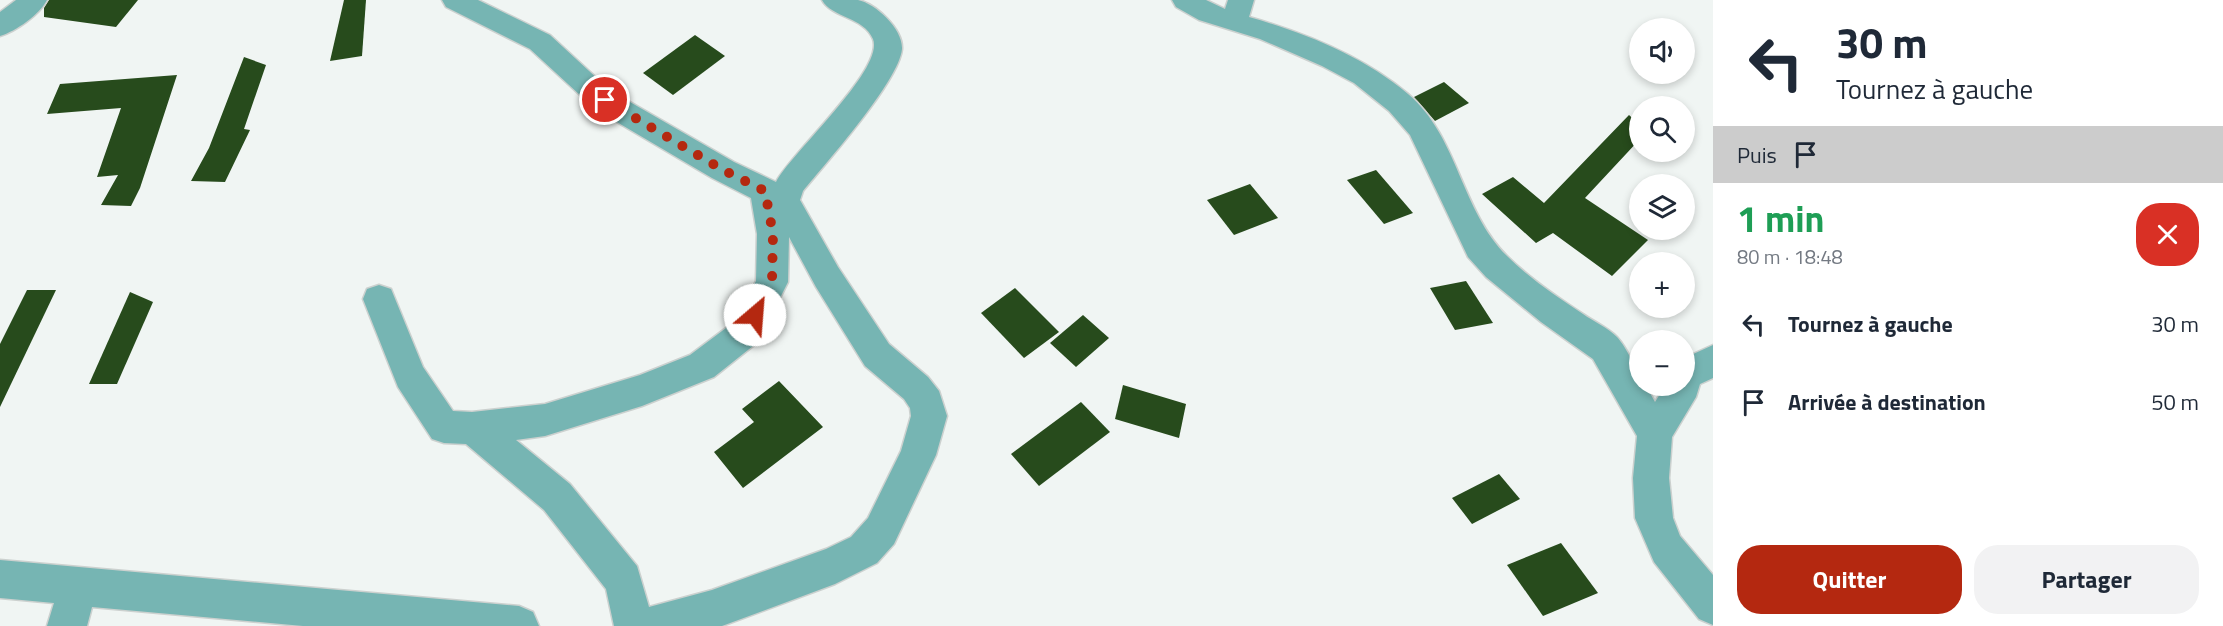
<!DOCTYPE html>
<html lang="fr">
<meta charset="utf-8">
<style>
:root{--surface:#fff;--page:#f2f2f3;--text:#1f2937;--muted:#747a83;--accent:#b42810}
body{margin:0;font-family:"Titillium Web",sans-serif;background:var(--page);color:var(--text);height:100vh;display:flex;flex-direction:column;font-size:22px;white-space:nowrap}
*{box-sizing:border-box;margin:0}
p{font-size:20px;color:var(--muted)}
.icon{flex:none;width:33px;height:33px;fill:none;stroke:currentColor;stroke-width:2;stroke-linecap:round;stroke-linejoin:round}
.map{position:relative;flex:1;overflow:hidden}
.drawer{display:flex;flex-direction:column;background:var(--surface);width:510px}
.drawer>*{flex:none}
.banner{background:#fff;color:var(--text);overflow:hidden}
.fabs{position:absolute;left:1629px;top:18px;display:grid;gap:12px}
.fabs a{display:grid;place-items:center;width:66px;height:66px;border-radius:50%;background:var(--surface);box-shadow:0 3px 9px #0003;font-size:30px}
.pin{position:absolute;display:grid;place-items:center;width:51px;height:51px;color:#fff;margin:-26px;border:3px solid #fff;border-radius:50%;box-shadow:0 2px 6px #0007}
.me{position:absolute;width:66px;margin:-33px;rotate:27deg;stroke-linejoin:round;filter:drop-shadow(0 0 4px #0008)}
.turn{display:flex;align-items:center;gap:21px;height:126px;padding:0 24px;font-size:27px}
.turn .icon{width:78px;height:78px;stroke-width:2.5}
.turn b{display:block;font-size:42px;line-height:51px}
.then{display:flex;align-items:center;height:57px;padding:0 24px;background:#0003;gap:12px;font-size:22px}
.round{display:grid;place-items:center;flex:none;width:63px;height:63px;border-radius:24px;background:var(--page)}
.summary{display:flex;align-items:center;justify-content:space-between;height:102px;padding:0 24px}
h1{font-size:36px;font-weight:700;line-height:45px;color:#1e9e55}
.cta{display:flex;gap:12px;margin-top:auto;padding:12px 24px}
.cta a{flex:1;height:69px;border-radius:24px;background:var(--accent);color:#fff;font-size:24px;font-weight:700;line-height:69px;text-align:center}
.cta a+a{background:var(--page);color:var(--text)}
ul{padding:0;list-style:none}
li{display:flex;align-items:center;gap:18px;height:78px;padding:0 24px}
li div{flex:1}
li b{display:block;font-size:22px}
li em{font-style:normal}
main{display:flex;flex:1;min-height:0}
.map>svg:first-child{display:block}
.building{fill:#274b1c}
.lines{fill:none;stroke-linecap:round;stroke-linejoin:round}
.minor-casing{stroke:#ccd1cf;stroke-width:3}
.minor{fill:#76b5b3;fill-rule:evenodd}
.route{stroke:#b42810;stroke-width:10;stroke-dasharray:0 18}
</style>
<main>
<div class="map">
<svg width="1713" height="626" viewBox="0 0 1713 626">
<rect width="100%" height="100%" fill="#f0f5f3"/>
<g class="building">
<polygon points="49,0 138,0 116,27 44,17 44,8"/>
<polygon points="344,0 366,0 362,56 330,61"/>
<polygon points="695,35 725,56 673,95 643,73"/>
<polygon points="244,57 266,65 244,129 250,130 225,182 191,181 209,148"/>
<polygon points="177,75 140,188 131,206 101,205 118,175 97,177 121,108 47,114 60,84"/>
<polygon points="1444,82 1469,103 1435,121 1414,97"/>
<polygon points="1629,115 1640,125 1640,139 1585,198 1648,240 1612,276 1553,233 1536,243 1482,194 1513,177 1544,203"/>
<polygon points="1376,170 1413,213 1384,224 1347,180"/>
<polygon points="1250,184 1278,218 1234,235 1207,200"/>
<polygon points="1466,281 1493,323 1455,330 1430,288"/>
<polygon points="1015,288 1059,332 1024,358 981,313"/>
<polygon points="27,290 56,290 0,407 0,344"/>
<polygon points="130,292 153,302 117,384 89,384"/>
<polygon points="1083,315 1109,338 1076,367 1050,343"/>
<polygon points="779,381 823,427 743,488 714,452 754,422 742,409"/>
<polygon points="1123,385 1186,404 1179,438 1115,419"/>
<polygon points="1081,402 1110,432 1039,486 1011,454"/>
<polygon points="1499,474 1520,499 1472,524 1452,498"/>
<polygon points="1561,543 1598,593 1543,616 1507,565"/>
</g>
<g class="lines">
<g class="minor-casing">
<g id="minor">
<path d="M16 0H47C39 15 16 31 0 36V12Z"/>
<path d="M442 0H478L550 35 601 82 630 102 734 162 776 182C791 153 885 69 873 39 864 17 832 18 822 0 833 0 847 0 858 0 876 4 903 29 902 49 899 81 826 163 803 191L800 200 838 267 889 344 928 377 939 391 947 416 936 455 894 544 877 563 835 584 722 626H614L606 589 544 510 466 444 444 443 432 439 398 387 363 299 367 289 379 285 391 289 423 367 453 411 472 412 545 404 640 375 690 355 734 322 756 281 757 234 751 198 712 178 610 118 581 96 530 49 446 7ZM789 237 816 287 865 366 904 399 910 408 911 416 901 451 868 518 851 537 826 549 712 590 649 607 637 566 570 484 516 440 545 436 642 406 714 377 758 342 788 282Z"/>
<path d="M1172 0H1206L1225 9 1228 0H1254L1249 17C1305 33 1363 56 1408 94 1458 136 1461 211 1507 256 1529 278 1557 297 1583 314 1593 321 1608 328 1617 337 1626 347 1640 373 1640 386H1646L1655 402 1665 386H1684V354L1691 355 1713 345V378L1700 384 1696 397 1672 437 1669 478 1673 518 1680 536 1713 575V625L1699 619 1654 562 1635 518 1633 478 1637 436 1593 359 1541 322 1486 277 1468 257 1410 135 1389 111 1354 83 1322 66 1260 39 1199 20 1176 7Z"/>
<polygon points="0,560 519,606 533,612 539,626 303,626 92,607 87,626 47,626 54,603 0,598"/>
</g>
</g>
<use href="#minor" class="minor"/>
</g>
<g class="lines">
<polyline class="route" points="605,100 723,170 765,191 773,234 772,282 755,315"/>
</g>
</svg>
<div class="fabs">
<a><svg class="icon" aria-label="sound" viewBox="0 0 24 24"><path d="M4 9h4l5-4v14l-5-4H4zM17 9q2 3 0 6"/></svg></a>
<a><svg class="icon" aria-label="search" viewBox="0 0 24 24"><circle cx="10" cy="10" r="6"/><path d="M15 15l6 6"/></svg></a>
<a><svg class="icon" aria-label="layers" viewBox="0 0 24 24"><path d="M12 4l9 5-9 5-9-5zM3 14l9 5 9-5"/></svg></a>
<a>+</a>
<a>−</a>
</div>
<div class="pin" style="left:605px;top:100px;background:#d93025"><svg class="icon" aria-label="arrive" viewBox="0 0 24 24"><path d="M6 21V4h12l-3 4 3 4H6"/></svg></div>
<svg class="me" style="left:755px;top:315px" viewBox="-20 -20 40 40"><circle r="19" fill="#fff"/><path d="M0-13L10 11 0 6-10 11z" fill="#b42810"/></svg>
</div>
<section class="drawer">
<div class="banner">
<div class="turn"><svg class="icon" aria-label="left" viewBox="0 0 24 24"><path d="M17 20v-9H6M10 6l-5 5 5 5"/></svg><div><b>30 m</b>Tournez à gauche</div></div>
<div class="then">Puis<svg class="icon" aria-label="arrive" viewBox="0 0 24 24"><path d="M6 21V4h12l-3 4 3 4H6"/></svg></div>
</div>
<div class="summary"><div><h1>1 min</h1><p>80 m · 18:48</p></div><a class="round" style="background:#d93025;color:#fff"><svg class="icon" aria-label="close" viewBox="0 0 24 24"><path d="M6 6l12 12M18 6L6 18"/></svg></a></div>
<ul>
<li><svg class="icon" aria-label="left" viewBox="0 0 24 24"><path d="M17 20v-9H6M10 6l-5 5 5 5"/></svg><div><b>Tournez à gauche</b></div><em>30 m</em></li>
<li><svg class="icon" aria-label="arrive" viewBox="0 0 24 24"><path d="M6 21V4h12l-3 4 3 4H6"/></svg><div><b>Arrivée à destination</b></div><em>50 m</em></li>
</ul>
<div class="cta"><a>Quitter</a><a>Partager</a></div>
</section>
</main>
